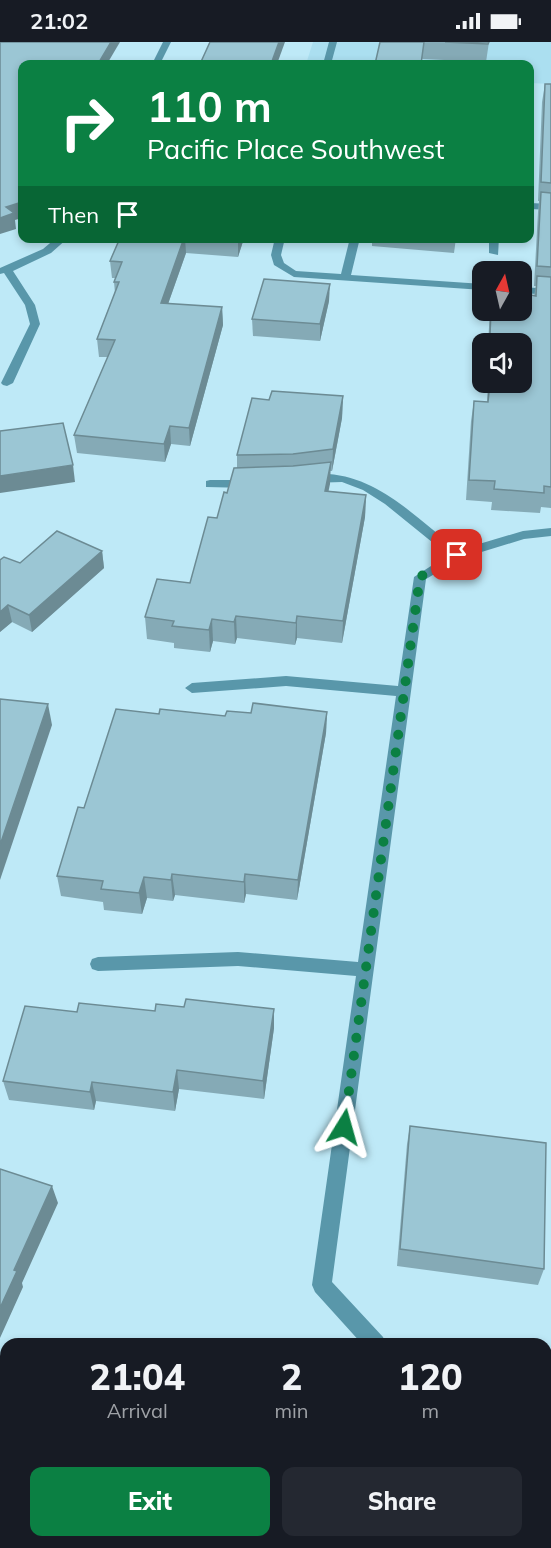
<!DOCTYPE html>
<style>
:root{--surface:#171b24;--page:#242831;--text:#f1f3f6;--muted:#9ea1a6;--accent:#0b8043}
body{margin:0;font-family:Mulish,sans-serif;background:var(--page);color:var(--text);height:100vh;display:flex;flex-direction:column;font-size:22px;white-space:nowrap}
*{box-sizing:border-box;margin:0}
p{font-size:20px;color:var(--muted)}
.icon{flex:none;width:33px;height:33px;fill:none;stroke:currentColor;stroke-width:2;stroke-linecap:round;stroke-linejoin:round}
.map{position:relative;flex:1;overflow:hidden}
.panel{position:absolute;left:0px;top:1296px;width:552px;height:210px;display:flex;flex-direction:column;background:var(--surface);border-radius:18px 18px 0 0;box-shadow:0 3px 9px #0003}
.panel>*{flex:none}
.hud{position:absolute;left:18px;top:18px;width:516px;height:183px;border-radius:12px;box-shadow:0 3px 9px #0003;background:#0b8043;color:#fff;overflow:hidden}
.needle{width:39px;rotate:8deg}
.tools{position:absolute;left:472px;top:219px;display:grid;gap:12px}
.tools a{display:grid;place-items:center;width:60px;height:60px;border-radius:12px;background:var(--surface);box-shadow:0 3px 9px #0003;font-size:30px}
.pin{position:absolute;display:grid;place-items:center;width:51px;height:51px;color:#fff;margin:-26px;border-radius:12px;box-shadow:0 3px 9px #0006}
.me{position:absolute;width:66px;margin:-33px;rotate:8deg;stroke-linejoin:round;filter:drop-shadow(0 0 4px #0008)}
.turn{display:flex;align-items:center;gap:21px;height:126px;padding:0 30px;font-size:27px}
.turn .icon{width:78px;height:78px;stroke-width:2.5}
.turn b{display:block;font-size:42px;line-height:51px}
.then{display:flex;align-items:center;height:57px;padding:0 30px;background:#0003;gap:12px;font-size:22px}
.eta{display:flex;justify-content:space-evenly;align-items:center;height:102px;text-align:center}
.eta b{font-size:36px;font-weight:800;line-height:42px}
.button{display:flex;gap:12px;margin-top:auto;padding:12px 30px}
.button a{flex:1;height:69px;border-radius:12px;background:var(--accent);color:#fff;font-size:24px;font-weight:800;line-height:69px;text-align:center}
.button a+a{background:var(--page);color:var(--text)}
.status{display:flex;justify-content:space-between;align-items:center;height:42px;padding:0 30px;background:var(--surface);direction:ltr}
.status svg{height:16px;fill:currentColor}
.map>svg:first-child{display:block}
.built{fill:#abdff0}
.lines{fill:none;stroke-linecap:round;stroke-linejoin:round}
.minor{fill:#5997aa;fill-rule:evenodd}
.wall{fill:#85aab6}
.shaded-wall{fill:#6c8b94}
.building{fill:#9bc6d4;stroke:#6c8b94;stroke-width:1.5}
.route{stroke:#0b8043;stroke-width:10;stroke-dasharray:0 18}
</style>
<div class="status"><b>21:02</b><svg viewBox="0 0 49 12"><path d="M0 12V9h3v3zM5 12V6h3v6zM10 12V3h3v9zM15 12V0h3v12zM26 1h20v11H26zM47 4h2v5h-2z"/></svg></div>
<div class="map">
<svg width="551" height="1506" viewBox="0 0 551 1506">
<rect width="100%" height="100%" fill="#bee9f7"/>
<polygon class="built" points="313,0 551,0 551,42 530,41 530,22 306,22"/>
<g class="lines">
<g class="minor">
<polygon points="163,0 171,0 160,22 152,22"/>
<polygon points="329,0 337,0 331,22 323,22"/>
<polygon points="530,161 551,162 551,168 530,167"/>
<polygon points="56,196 68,196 51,211 13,229 35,263 40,282 13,341 7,344 3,343 1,341 30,282 25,263 4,231 0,232 0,226 43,207"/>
<polygon points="275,196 285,196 281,213 284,221 296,229 341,232 350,196 360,196 351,233 483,242 483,248 294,235 274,223 271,213"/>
<polygon points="489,196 499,196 498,213 489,211"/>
<polygon points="522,245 551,247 551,253 522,251"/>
<path d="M328 432C382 436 417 478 459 508L523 489 551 486V494L524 497 462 516 426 537 332 1240 383 1295 386 1302H362L315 1250 312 1243 356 934 238 924 98 929 92 927 90 922 92 917 98 915 238 910 358 920 396 654 286 644 192 651 185 646 192 641 286 634 398 644 414 535 448 513 385 462 363 448 342 440 311 441 305 437 311 433Z"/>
<polygon points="210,438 249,438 255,442 249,446 206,445 206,439"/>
<polygon points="546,1378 551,1379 551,1399 546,1398"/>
</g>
</g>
<g class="wall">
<polygon points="380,0 489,0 486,20 423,17"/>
<polygon points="545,42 551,42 551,466 541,465 540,471 491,468 492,460 466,458 471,379 474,359 487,360 488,340 522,340 522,302 488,302 490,268 522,268 530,256 534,254 536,244 534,244 538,170 539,159 538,159 542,60"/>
<polygon points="120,196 244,196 238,215 186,211 168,262 222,265 223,283 190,404 171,402 165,420 77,411 74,393 108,315 99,315 97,297 115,251 114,240 115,236 112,236 110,219"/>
<polygon points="372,196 456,196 454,211 372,204"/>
<polygon points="329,259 320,299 253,294 252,277"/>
<polygon points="343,354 342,376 332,429 330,429 328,449 366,453 365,475 342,601 297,596 295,603 237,596 235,602 213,599 210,610 174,606 174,601 147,597 145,575 190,541 237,426 237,413 269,358"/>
<polygon points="102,509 104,526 32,590 12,580 0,590 20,521"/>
<polygon points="327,670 326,691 297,858 246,852 244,861 175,853 173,859 147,856 142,872 104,868 103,860 61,854 57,834 84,766 225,674 251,671"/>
<polygon points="77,970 274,986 264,1057 179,1047 175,1069 96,1059 94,1068 9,1058 3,1039"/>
<polygon points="410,1084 544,1227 538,1243 397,1224 407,1102"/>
</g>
<g class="shaded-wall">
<polygon points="111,0 120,0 107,22 98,22"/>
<polygon points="279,0 285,0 277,22 271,22"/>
<polygon points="22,160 22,176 15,178 16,187 0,192 0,176 6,165"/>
<polygon points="184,196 185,196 186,211 162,279 161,261"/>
<polygon points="238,196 244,196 238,215"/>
<polygon points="330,242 329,259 320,299 320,282"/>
<polygon points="222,265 223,283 190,404 189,386"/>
<polygon points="343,354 342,376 332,429 333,407"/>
<polygon points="170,384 171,402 165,420 164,402"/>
<polygon points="331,420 330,442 324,471 325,449"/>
<polygon points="73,423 75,440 0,451 0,434"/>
<polygon points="366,453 365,475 342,601 343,579"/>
<polygon points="102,509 104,526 32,590 29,573"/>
<polygon points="8,563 12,580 0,590 0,570"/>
<polygon points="236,574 237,596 235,602 234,580"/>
<polygon points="297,574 297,596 295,603 296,581"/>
<polygon points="212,577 213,599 210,610 209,588"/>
<polygon points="48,662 52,683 0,838 0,803"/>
<polygon points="327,670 326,691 297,858 298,838"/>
<polygon points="172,832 175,853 173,859 171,838"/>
<polygon points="245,832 246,852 244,861 244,840"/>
<polygon points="144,835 147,856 142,872 139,851"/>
<polygon points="274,967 274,986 264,1057 263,1039"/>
<polygon points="177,1028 179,1047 175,1069 173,1050"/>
<polygon points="92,1040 96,1059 94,1068 90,1050"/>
<polygon points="52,1144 58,1161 22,1241 23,1245 0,1296 0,1266 14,1228"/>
</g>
<g class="building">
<polygon points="0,0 111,0 98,22 22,22 22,160 6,165 14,171 0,176"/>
<polygon points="210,0 279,0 271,22 200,22"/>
<polygon points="380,0 424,0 421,22 375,22"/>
<polygon points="445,0 489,0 488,2"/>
<polygon points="545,42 551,42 551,141 541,140"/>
<polygon points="541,150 551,151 551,225 537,224"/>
<polygon points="120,196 184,196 161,261 222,265 189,386 170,384 164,402 74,393 115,298 97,297 119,240 114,240 122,220 110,219"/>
<polygon points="537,234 551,235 551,445 544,444 544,451 494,447 495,439 469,438 474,359 488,360 490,340 522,340 522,302 492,302 493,294 490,293 491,268 522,268 522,255 530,256 531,253 536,254"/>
<polygon points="264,237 330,242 320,282 252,277"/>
<polygon points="272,349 343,354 333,407 293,412 237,413 252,356 269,358"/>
<polygon points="63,381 73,423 0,434 0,389"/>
<polygon points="331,420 325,449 366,453 343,579 297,574 296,581 236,574 234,580 212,577 209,588 172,584 174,579 145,575 157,537 190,541 208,475 217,476 224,450 227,451 234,426 293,424"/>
<polygon points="57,489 102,509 29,573 8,563 0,570 0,518 4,515 20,521"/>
<polygon points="0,657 48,662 0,803"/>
<polygon points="253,661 327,670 298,838 245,832 244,840 172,832 171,838 144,835 139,851 101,847 103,839 57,834 78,765 84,766 116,667 159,672 160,667 225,674 227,669 251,671"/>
<polygon points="186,957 274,967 263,1039 177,1028 173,1050 92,1040 90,1050 3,1039 25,964 77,970 79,961 155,969 156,962 184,965"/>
<polygon points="410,1084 546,1101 544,1227 400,1207"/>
<polygon points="0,1127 52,1144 14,1228 17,1229 0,1266"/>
</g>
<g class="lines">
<polyline class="route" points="344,1085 420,535 457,513"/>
</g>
</svg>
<div class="tools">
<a><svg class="needle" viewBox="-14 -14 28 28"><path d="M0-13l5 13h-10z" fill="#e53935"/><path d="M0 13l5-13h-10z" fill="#9ea1a6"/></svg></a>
<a><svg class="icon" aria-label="sound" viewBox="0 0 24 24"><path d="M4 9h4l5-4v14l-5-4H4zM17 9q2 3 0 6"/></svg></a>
</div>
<div class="pin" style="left:457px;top:513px;background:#d93025"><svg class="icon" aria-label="arrive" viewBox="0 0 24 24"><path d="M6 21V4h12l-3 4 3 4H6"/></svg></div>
<svg class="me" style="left:344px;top:1085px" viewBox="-20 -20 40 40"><path d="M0-17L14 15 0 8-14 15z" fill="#0b8043" stroke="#fff" stroke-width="4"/></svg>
<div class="hud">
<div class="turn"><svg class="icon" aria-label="right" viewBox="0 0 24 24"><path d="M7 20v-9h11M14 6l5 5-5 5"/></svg><div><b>110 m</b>Pacific Place Southwest</div></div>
<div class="then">Then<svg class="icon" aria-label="arrive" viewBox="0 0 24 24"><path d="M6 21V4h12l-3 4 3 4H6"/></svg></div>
</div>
<section class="panel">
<div class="eta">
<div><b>21:04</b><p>Arrival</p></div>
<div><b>2</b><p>min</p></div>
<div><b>120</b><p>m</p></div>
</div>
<div class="button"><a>Exit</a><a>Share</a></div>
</section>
</div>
